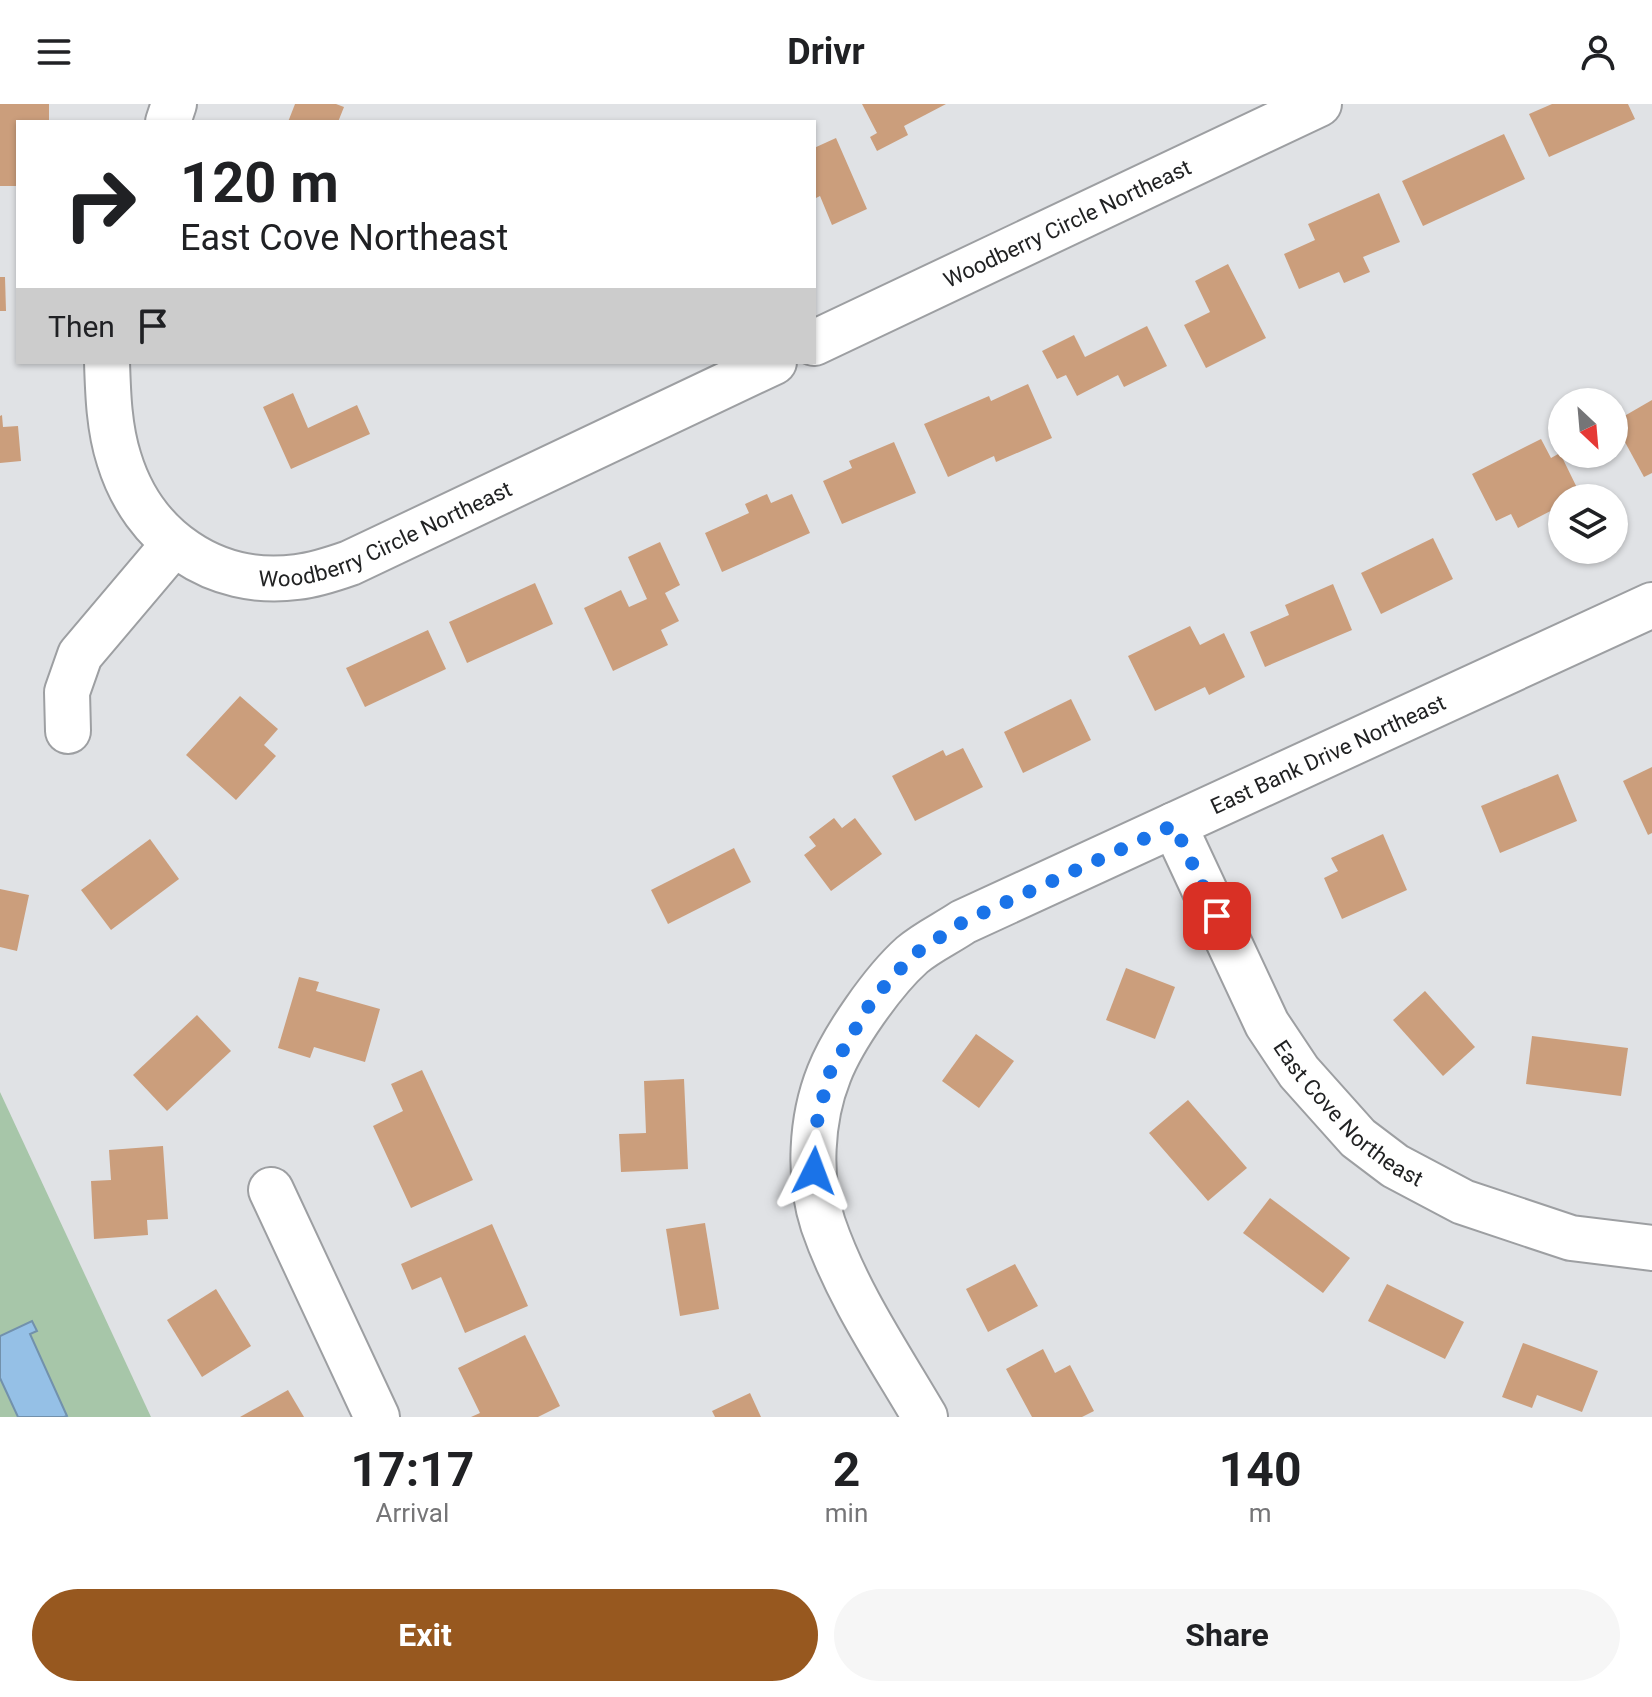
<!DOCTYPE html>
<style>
:root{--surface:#fff;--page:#f6f6f6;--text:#202124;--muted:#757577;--accent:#97581f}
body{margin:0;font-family:Roboto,sans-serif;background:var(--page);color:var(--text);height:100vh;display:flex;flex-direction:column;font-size:30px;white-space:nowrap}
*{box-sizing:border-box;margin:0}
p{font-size:26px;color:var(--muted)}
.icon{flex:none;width:44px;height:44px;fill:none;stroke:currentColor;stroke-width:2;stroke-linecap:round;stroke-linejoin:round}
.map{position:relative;height:1313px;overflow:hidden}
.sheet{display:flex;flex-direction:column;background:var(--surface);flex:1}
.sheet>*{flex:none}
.top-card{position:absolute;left:16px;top:16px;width:800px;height:244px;border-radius:0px;box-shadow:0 2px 6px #0004;background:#fff;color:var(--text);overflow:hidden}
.needle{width:52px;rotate:154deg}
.controls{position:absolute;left:1548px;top:284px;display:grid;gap:16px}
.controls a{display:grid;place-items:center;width:80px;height:80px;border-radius:50%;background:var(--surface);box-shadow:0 2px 6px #0004;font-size:40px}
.pin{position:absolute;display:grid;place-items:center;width:68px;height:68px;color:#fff;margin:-34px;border-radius:16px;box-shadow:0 4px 12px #0006}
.me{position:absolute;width:88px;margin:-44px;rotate:3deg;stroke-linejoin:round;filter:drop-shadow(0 0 6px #0008)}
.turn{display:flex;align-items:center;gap:28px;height:168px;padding:0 32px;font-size:36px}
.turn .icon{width:104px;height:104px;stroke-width:2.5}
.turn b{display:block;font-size:56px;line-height:68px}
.then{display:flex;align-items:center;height:76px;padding:0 32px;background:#0003;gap:16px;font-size:30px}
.eta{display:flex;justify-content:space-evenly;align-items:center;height:136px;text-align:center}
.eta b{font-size:48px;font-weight:700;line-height:56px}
.primary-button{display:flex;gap:16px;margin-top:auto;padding:16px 32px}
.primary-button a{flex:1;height:92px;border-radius:48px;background:var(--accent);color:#fff;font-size:32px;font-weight:700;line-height:92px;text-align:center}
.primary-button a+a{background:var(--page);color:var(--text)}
header{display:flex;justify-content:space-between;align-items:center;height:104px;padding:0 32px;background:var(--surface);font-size:36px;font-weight:700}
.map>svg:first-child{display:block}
.green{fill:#a7c6a9}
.water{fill:#95c0e6;stroke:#7291ac;stroke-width:2}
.building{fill:#cb9e7c}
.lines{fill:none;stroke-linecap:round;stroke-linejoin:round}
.minor-casing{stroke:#9d9fa2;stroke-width:48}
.minor{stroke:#fff;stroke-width:44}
.route{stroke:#1a73e8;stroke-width:14;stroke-dasharray:0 25.2}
.labels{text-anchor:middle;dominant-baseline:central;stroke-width:8;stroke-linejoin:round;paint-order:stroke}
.street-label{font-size:22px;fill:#212223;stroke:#fff}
</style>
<header><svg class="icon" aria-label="menu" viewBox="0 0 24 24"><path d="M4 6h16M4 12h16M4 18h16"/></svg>Drivr<svg class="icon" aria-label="person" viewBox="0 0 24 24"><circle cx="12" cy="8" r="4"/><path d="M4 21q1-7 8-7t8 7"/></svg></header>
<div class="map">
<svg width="1652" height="1313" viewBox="0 0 1652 1313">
<rect width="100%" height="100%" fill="#e0e2e5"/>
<polygon class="green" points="0,988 151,1313 0,1313"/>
<polygon class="water" points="32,1217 37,1227 30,1230 67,1312 64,1313 18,1313 0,1274 0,1232"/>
<g class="building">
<polygon points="0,0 49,0 49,18 18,18 18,82 0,82"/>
<polygon points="295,0 336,0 344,3 338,18 288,18"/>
<polygon points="862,0 946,0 904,22 908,31 877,47 870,33 877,29"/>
<polygon points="1552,0 1628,0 1635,15 1549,53 1529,10"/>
<polygon points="1504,30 1525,75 1423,122 1402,77"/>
<polygon points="836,34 867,105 832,121 820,92 814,95 814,44"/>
<polygon points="1379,89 1400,138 1363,153 1370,168 1344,179 1339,168 1299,185 1284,150 1315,136 1308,120"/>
<polygon points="1228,160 1266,234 1206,264 1184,221 1210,208 1195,177"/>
<polygon points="0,173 5,173 6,207 0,207"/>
<polygon points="1147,222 1167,262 1124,283 1118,271 1077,292 1066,271 1057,275 1042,247 1074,231 1085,253"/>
<polygon points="1028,280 1052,334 996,358 994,352 948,373 924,320 989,292 991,297"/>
<polygon points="293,289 308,324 357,301 370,330 291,365 263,303"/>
<polygon points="1652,296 1652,369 1644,373 1614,318"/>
<polygon points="2,311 3,323 18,322 21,357 0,359 0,312"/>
<polygon points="1541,335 1551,354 1560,349 1581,392 1562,394 1562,401 1518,424 1511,410 1496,417 1472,370"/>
<polygon points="894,338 916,389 842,420 823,377 852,364 849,357"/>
<polygon points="767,390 771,399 792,390 810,429 722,468 705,429 749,409 745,400"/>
<polygon points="1433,434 1453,475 1381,510 1361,469"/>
<polygon points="660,438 680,481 665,489 679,517 661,526 668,541 613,567 584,504 621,486 629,503 647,495 628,453"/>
<polygon points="535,479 553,520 467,559 449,518"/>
<polygon points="1333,480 1352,526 1265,563 1250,528 1289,511 1285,501"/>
<polygon points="1190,522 1200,541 1224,529 1245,573 1209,591 1205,583 1155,607 1128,552"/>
<polygon points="428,526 446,565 365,603 346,564"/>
<polygon points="240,592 278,625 264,641 276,652 236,696 186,651"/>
<polygon points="1071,595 1091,636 1023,669 1004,628"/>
<polygon points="963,644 983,683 915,717 892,672 943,646 946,652"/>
<polygon points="1652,663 1652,729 1648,731 1623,677"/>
<polygon points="1558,670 1577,717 1500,749 1481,702"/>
<polygon points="834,714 842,724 855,714 882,750 831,787 804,751 816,742 809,733"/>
<polygon points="1383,730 1407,786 1342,815 1324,774 1338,767 1331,754"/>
<polygon points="150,735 179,775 111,826 81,786"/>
<polygon points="734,744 751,778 668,820 651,786"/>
<polygon points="0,785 29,791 17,847 0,843"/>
<polygon points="1126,864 1175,883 1155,935 1106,916"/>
<polygon points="299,873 319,878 316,887 380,905 365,958 314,943 310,954 278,944"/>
<polygon points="1425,887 1475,943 1443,972 1393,916"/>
<polygon points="197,911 231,947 167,1007 133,971"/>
<polygon points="976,930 1014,957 979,1004 942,977"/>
<polygon points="1532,932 1628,944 1621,992 1526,980"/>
<polygon points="422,966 473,1076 411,1104 373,1022 403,1007 391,980"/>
<polygon points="684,975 688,1065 621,1068 619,1030 646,1029 644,977"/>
<polygon points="1188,996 1247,1064 1208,1097 1149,1029"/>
<polygon points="163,1042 168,1115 147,1116 148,1131 94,1135 91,1077 111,1076 109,1046"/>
<polygon points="1270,1094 1350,1154 1323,1189 1243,1129"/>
<polygon points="705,1119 719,1205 680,1212 666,1125"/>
<polygon points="492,1120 528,1202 465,1229 441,1173 412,1186 401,1160"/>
<polygon points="1015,1160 1038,1202 988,1228 966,1185"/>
<polygon points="1387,1180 1464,1218 1445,1255 1368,1217"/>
<polygon points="216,1185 251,1242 202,1273 167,1216"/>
<polygon points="525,1231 560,1302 538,1313 471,1313 480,1309 458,1264"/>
<polygon points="1523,1239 1598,1267 1582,1308 1537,1291 1532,1304 1502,1293"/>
<polygon points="1043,1245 1055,1269 1070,1261 1094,1307 1082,1313 1032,1313 1006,1265"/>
<polygon points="288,1286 304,1313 240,1313"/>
<polygon points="750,1289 761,1313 715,1313 712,1307"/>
</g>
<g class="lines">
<g class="minor-casing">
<g id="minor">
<polyline points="168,18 174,0"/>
<path id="s1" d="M814 239 1319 0"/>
<path id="s2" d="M107 258C108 290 109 324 119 355 143 434 214 484 297 473 315 471 333 465 350 459L774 258"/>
<polyline points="68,627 67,588 80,551 173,441"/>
<path id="s3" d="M1174 721 1267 920 1299 968 1358 1034 1395 1062 1463 1098 1571 1134 1652 1144"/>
<polyline points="271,1086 377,1313"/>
<path id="s4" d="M925 1313C888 1250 847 1190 823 1120 808 1074 811 1015 829 970 843 934 883 877 912 851 927 838 947 829 963 818L1652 501"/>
</g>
</g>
<use href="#minor" class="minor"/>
</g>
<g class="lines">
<polyline class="route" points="814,1067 817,1018 829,970 873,895 913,851 963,818 1174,721 1217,812"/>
</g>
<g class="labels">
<g class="street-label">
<text stroke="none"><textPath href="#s1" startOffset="280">Woodberry Circle Northeast</textPath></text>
<text stroke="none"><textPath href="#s2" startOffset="428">Woodberry Circle Northeast</textPath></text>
<text stroke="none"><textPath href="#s4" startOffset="980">East Bank Drive Northeast</textPath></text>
<text stroke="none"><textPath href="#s3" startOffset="342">East Cove Northeast</textPath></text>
</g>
</g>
</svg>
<div class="controls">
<a><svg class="needle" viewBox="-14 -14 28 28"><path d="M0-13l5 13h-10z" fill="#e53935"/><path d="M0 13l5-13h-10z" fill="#757577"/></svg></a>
<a><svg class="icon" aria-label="layers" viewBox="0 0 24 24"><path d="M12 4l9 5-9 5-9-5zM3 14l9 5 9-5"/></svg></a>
</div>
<div class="pin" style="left:1217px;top:812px;background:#d93025"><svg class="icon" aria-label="arrive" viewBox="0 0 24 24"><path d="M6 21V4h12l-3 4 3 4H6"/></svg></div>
<svg class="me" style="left:814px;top:1067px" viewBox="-20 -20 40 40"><path d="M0-17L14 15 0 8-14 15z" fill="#1a73e8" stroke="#fff" stroke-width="4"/></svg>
<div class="top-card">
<div class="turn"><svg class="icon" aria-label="right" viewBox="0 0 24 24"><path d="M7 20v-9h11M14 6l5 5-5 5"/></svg><div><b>120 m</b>East Cove Northeast</div></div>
<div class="then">Then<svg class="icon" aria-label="arrive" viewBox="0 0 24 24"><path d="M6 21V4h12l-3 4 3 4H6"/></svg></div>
</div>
</div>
<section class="sheet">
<div class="eta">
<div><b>17:17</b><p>Arrival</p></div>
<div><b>2</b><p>min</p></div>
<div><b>140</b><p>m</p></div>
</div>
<div class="primary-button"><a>Exit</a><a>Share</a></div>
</section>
